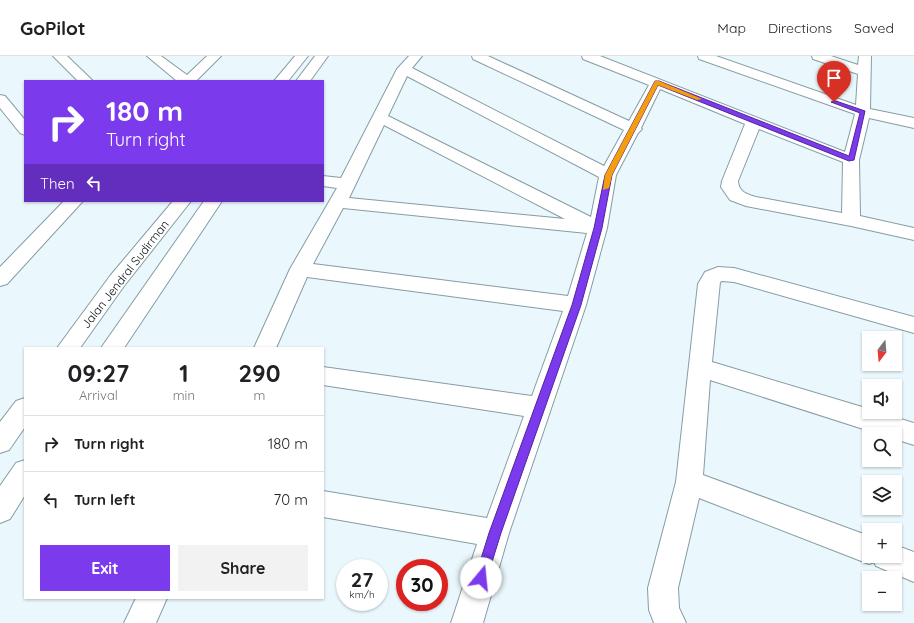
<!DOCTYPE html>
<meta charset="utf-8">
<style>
:root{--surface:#fff;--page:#f2f2f2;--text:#202124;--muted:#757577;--line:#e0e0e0;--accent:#7c3aed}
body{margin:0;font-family:Quicksand,sans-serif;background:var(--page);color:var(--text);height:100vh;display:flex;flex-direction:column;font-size:15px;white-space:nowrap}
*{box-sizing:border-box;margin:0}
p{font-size:13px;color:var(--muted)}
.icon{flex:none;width:22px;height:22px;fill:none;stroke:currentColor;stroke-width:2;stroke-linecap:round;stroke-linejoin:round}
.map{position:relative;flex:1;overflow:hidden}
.sheet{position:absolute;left:24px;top:291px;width:300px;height:252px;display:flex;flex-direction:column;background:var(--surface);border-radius:0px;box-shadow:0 1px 3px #0004}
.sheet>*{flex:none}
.guide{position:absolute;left:24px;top:24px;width:300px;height:122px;border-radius:0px;box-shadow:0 1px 3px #0004;background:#7c3aed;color:#fff;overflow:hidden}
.needle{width:26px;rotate:196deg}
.tools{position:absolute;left:862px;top:275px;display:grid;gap:8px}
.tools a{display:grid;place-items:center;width:40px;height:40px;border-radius:0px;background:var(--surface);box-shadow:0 1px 3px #0004;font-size:20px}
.speed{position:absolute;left:336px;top:503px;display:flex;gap:8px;font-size:20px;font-weight:700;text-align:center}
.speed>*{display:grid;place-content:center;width:52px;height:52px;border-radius:50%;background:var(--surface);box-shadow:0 1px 3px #0004;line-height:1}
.speed small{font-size:10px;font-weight:400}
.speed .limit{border:6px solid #d22;background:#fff;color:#111}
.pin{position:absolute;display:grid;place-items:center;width:34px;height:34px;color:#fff;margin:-41px -17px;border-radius:50% 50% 50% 0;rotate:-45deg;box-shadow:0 0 4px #0007}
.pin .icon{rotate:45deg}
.me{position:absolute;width:44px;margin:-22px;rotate:17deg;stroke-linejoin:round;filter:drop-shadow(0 0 3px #0008)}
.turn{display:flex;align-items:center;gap:14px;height:84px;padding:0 16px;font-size:18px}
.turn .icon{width:52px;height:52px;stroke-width:2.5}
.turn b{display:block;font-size:28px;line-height:34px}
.then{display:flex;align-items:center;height:38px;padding:0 16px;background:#0003;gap:8px;font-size:15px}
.eta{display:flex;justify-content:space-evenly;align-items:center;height:68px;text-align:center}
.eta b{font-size:24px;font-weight:800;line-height:28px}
.primary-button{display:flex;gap:8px;margin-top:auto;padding:8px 16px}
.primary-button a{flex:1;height:46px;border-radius:0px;background:var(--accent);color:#fff;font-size:16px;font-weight:800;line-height:46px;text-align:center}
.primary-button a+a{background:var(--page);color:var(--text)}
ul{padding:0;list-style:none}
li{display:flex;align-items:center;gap:12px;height:56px;padding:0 16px;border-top:1px solid var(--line)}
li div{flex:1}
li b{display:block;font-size:15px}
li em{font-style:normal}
header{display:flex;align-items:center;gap:24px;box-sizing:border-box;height:56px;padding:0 20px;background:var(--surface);border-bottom:1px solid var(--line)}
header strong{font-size:19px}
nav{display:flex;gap:22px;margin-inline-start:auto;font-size:14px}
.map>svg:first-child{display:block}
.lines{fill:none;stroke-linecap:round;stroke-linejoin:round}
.minor-casing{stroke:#869ca3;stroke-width:2}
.minor{fill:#fff;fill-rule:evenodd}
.route{fill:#7c3aed;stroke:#51269a}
.slow{fill:#f59e0b}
.labels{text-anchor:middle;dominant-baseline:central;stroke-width:3.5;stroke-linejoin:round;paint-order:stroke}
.street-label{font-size:12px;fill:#091114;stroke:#fff}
</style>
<header>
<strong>GoPilot</strong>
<nav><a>Map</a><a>Directions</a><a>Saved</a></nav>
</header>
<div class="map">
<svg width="914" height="567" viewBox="0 0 914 567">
<rect width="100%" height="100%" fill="#eaf8fd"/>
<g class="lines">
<g class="minor-casing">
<g id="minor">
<polygon points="53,0 67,0 93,25 78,25"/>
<polygon points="147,0 161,0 187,19 207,0 221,0 196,25 177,25"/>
<polygon points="295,0 308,0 288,25 274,25"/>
<polygon points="315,0 328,0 310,25 296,25"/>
<path d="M409 0H422L412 12 604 110 624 74 473 3 472 0H488L629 65 649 29 583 3 582 0H600L845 96 855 58 699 3 698 0H716L856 49 858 18 813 3 812 0H831L858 9 859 0H871L870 53 914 62V72L869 62 859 104 860 160 914 172V184L851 170 746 150 730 144 721 131 722 125 745 68 660 33 641 72 642 73 638 77 616 119 607 172 586 249 509 477 483 567H451L477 488 323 461V435L487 462 524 360 323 329V311L532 340 563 255 307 221 276 292H254L290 213 337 132 323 130V120L341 122 397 13ZM407 20 599 121 591 161 388 60ZM384 69 565 163 349 142ZM759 73 843 106 842 157 756 141C746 138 739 136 738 125ZM343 152 587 177 568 240 313 208Z"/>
<polygon points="0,39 5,40 25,64 25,79 20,77 0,52"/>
<polygon points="64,145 83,145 7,228 0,230 0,211"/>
<polygon points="173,145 191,145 124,230 80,292 57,292 110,220"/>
<polygon points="204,145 222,145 124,292 101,292"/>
<polygon points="718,211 734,212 914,261 914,277 734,226 722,225 720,226 712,306 869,353 869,356 878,356 914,367 914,389 895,383 895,378 879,378 710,324 703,419 869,480 869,500 895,500 895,489 914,496 914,526 876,510 874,506 869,508 699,442 678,532 679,552 686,567 654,567 649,554 648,532 676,426 698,228 705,216"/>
<polygon points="25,342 25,371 9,394 0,397 0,366 16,345"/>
<polygon points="25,404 25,439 10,463 0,467 0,430 16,407"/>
<polygon points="136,542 167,542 156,567 124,567"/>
</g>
</g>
<use href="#minor" class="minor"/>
</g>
<polygon class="route" points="655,25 659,25 849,100 860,57 831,46 836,45 865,55 854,104 849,105 658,29 612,119 602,172 581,249 501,477 487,522 485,526 481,528 476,526 475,522 489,477 572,249 594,172 605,119"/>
<polygon class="slow" points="655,25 659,25 702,43 697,44 658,29 612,119 609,132 603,134 605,119"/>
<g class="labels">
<g class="street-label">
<text transform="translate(125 218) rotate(-52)">Jalan Jendral Sudirman</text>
</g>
</g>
</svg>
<div class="tools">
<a><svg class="needle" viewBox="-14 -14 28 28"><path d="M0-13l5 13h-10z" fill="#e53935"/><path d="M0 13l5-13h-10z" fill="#757577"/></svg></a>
<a><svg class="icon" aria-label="sound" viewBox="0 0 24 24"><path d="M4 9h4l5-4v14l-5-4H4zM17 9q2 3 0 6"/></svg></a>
<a><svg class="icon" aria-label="search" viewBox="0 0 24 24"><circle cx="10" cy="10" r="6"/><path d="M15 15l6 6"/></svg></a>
<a><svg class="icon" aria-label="layers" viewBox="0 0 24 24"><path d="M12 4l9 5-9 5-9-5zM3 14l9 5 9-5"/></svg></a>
<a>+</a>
<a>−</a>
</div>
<div class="speed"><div>27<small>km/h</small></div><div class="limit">30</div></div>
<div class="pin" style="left:834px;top:46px;background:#d93025"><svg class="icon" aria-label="arrive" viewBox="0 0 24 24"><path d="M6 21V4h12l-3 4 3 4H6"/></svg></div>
<svg class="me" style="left:481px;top:522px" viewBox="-20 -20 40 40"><circle r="19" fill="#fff"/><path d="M0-13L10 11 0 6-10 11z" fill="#7c3aed"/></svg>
<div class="guide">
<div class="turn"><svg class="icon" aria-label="right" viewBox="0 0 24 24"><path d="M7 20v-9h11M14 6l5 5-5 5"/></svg><div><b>180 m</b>Turn right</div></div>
<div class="then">Then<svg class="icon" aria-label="left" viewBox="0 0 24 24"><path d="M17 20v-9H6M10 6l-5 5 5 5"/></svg></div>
</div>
<section class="sheet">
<div class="eta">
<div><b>09:27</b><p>Arrival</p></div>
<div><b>1</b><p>min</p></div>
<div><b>290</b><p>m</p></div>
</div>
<ul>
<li><svg class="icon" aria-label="right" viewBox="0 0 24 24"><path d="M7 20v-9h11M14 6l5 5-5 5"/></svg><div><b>Turn right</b></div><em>180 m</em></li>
<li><svg class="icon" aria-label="left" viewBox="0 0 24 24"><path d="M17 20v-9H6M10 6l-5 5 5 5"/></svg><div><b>Turn left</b></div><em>70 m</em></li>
</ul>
<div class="primary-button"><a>Exit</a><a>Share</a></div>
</section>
</div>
